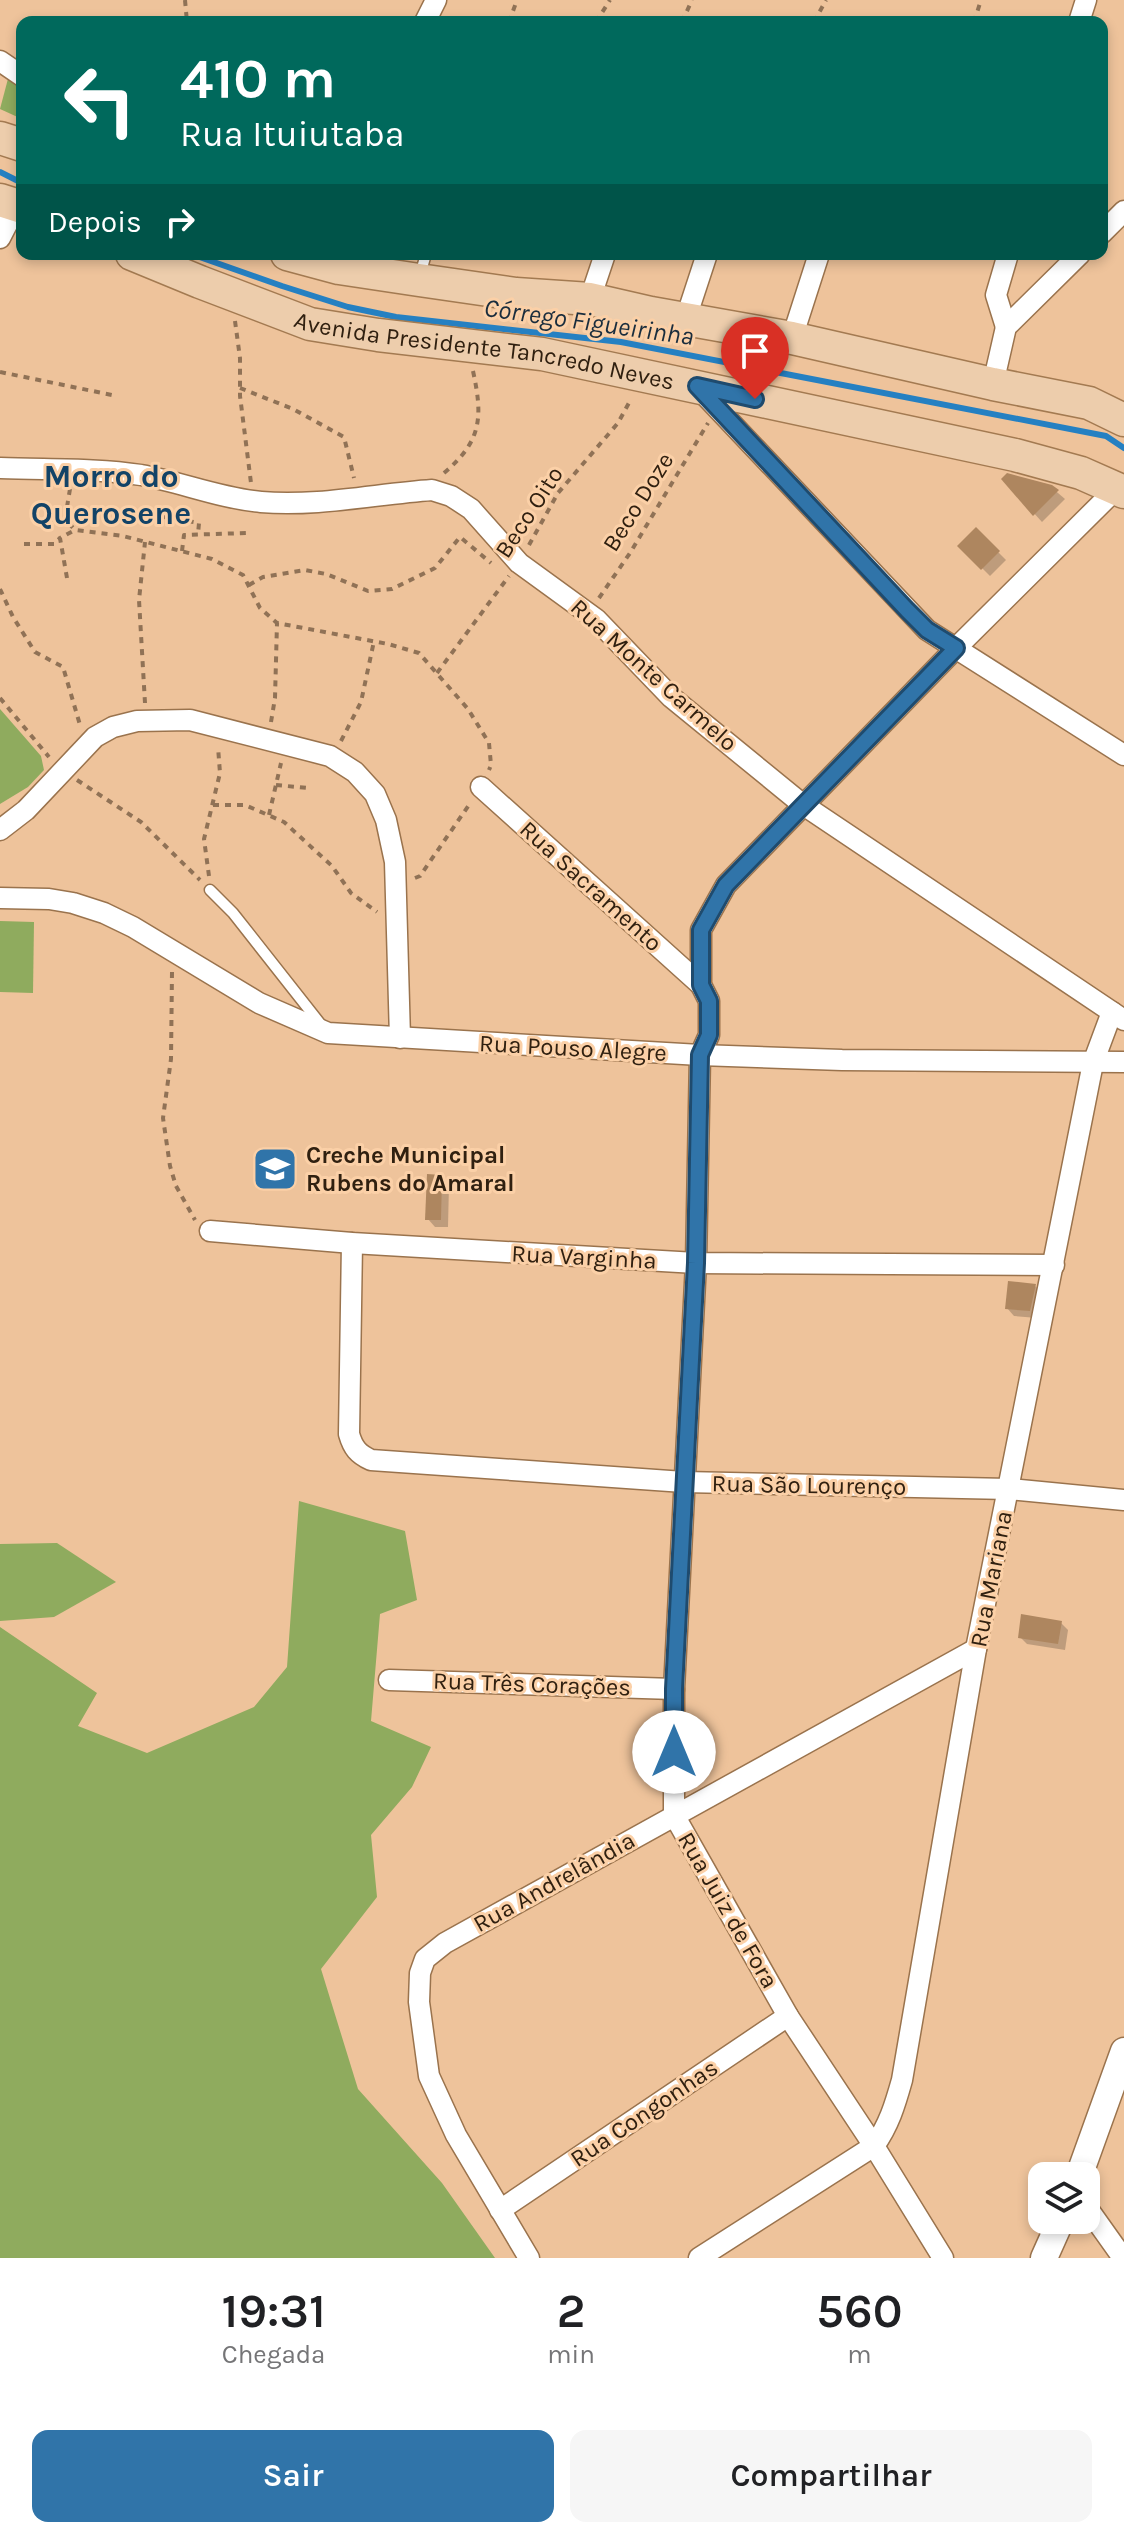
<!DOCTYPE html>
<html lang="pt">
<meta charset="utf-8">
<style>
:root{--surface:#fff;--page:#f6f6f6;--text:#202124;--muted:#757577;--accent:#3074a9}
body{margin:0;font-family:Karla,sans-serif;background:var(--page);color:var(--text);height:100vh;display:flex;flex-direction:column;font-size:30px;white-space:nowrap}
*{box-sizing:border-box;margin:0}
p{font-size:26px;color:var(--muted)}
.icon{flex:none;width:44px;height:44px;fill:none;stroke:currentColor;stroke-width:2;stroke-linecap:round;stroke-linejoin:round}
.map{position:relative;height:2258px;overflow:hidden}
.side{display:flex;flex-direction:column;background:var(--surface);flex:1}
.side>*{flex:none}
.top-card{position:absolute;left:16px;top:16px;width:1092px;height:244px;border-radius:16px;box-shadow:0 4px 12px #0003;background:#00695c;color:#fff;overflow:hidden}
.buttons{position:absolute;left:1028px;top:2162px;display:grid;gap:16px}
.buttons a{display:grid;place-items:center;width:72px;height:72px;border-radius:16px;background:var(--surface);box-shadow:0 4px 12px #0003;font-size:40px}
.pin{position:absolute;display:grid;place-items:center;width:68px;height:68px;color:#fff;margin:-82px -34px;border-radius:50% 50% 50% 0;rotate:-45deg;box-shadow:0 0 8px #0007}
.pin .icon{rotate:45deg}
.me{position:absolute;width:88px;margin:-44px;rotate:0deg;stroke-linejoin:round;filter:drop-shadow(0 0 6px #0008)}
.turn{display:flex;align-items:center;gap:28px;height:168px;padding:0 32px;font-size:36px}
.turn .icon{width:104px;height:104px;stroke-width:2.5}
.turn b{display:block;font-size:56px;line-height:68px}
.then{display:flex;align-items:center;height:76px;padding:0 32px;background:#0003;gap:16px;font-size:30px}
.eta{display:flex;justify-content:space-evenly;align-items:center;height:136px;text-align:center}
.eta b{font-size:48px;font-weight:600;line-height:56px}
.cta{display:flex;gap:16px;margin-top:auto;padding:16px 32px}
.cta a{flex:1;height:92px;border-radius:16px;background:var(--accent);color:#fff;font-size:32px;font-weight:600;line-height:92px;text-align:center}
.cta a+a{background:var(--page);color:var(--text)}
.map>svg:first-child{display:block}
.green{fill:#8fab5e}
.shadow{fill:#0003}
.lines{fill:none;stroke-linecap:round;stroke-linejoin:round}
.stream{stroke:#2580c2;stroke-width:6}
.building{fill:#ae865f}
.service-casing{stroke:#9a734d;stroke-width:13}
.minor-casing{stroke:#9a734d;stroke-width:23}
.tertiary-casing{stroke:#9a734d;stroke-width:29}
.primary-casing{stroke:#a37a51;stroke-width:35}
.path{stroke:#907256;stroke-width:4;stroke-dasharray:6 6;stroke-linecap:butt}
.service{stroke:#fff;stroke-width:10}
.minor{stroke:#fff;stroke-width:20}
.tertiary{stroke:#fff;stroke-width:26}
.primary{stroke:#edcdac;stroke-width:32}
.route-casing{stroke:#1f4b6e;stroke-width:20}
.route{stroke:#3074a9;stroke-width:14}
.labels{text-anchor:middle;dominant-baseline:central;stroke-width:6;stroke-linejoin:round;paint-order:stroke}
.street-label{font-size:24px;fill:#302010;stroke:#fbd0a7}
.poi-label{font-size:24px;font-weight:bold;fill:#302010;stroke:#fbd0a7;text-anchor:start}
.water-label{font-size:26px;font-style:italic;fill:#1a2d3d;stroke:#fbd0a7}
.district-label{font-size:32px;font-weight:bold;fill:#134367;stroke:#fbd0a7}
</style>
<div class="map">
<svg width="1124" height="2258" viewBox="0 0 1124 2258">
<rect width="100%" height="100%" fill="#eec39b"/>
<g class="green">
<polygon points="9,75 22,86 22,119 0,109"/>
<polygon points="0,709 41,756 44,770 28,787 0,804"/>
<polygon points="0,921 34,922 33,993 0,992"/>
<polygon points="299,1501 405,1531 417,1600 380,1614 371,1721 431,1747 412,1787 371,1835 377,1897 321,1969 358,2089 442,2183 495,2258 0,2258 0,1627 97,1693 78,1726 147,1753 254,1707 287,1667"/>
<polygon points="57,1543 116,1582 54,1617 0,1621 0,1544"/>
</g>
<g class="shadow">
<polygon points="1003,479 1051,487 1065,499 1042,522"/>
<polygon points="976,530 1006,560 990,576 960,546"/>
<polygon points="441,1177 449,1184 448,1227 435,1227 428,1219"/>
<polygon points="1035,1286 1042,1293 1037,1318 1014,1316 1007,1308"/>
<polygon points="1061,1623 1068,1630 1065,1650 1027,1644 1020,1637"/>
</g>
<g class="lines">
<g class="stream">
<polyline points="0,172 22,183"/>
<polyline points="191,254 282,286 348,307 396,317 621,342 1106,436 1124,448"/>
</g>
</g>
<g class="building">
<polygon points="1007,473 1052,485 1059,490 1033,516 1001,479"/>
<polygon points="976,527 1000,551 981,570 957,546"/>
<polygon points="427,1174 442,1175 441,1220 425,1220"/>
<polygon points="1008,1281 1036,1284 1030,1311 1005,1309"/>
<polygon points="1021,1614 1062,1621 1058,1644 1018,1638"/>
</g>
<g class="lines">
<g class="service-casing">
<g id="service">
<polyline points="420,275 426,254"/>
<polyline points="210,890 233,913 322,1026"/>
</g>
</g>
<g class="minor-casing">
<g id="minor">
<polyline points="425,22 436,0"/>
<polyline points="1079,22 1086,0"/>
<polyline points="0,61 22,76"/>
<polyline points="1102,233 1124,211"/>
<polyline points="0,238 17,205"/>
<polyline points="590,299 605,254"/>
<polyline points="686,318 707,254"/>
<polyline points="1006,327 996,295 1008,254"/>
<polyline points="792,338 819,254"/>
<polyline points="993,384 1006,327 1080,254"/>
<polyline points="700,390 927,630 1124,755"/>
<path d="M0 468C46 470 95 468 141 475 181 482 219 498 261 502 316 507 376 494 432 490L451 496 471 509 519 563 596 619 671 697 802 804 1124 1020"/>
<polyline points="481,787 701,985"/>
<polyline points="0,830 26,810 95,737 113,727 137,721 190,720 330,756 355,772 375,794 386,820 395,862 400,1038"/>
<polyline points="0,898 49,899 73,903 104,913 133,927 259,1003 328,1033 700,1055 842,1060 1124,1062"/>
<polyline points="210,1231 352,1243 696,1263 1054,1265"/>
<path d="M352 1243 349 1434C353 1448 358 1454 371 1460L684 1482 1009 1489 1124 1500"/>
<polyline points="389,1680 674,1689"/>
<polyline points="1086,2206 1123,2258"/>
<polyline points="500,2210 788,2016"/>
<polyline points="529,2258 456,2135 429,2076 419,2002 420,1973 425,1959 445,1943 976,1649"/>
<path d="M699 2258 874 2146C889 2125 895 2105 902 2080L976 1649 1093 1063 1112 1012"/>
<polyline points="943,2258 874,2146 788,2016 674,1815 674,1689 696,1263 700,1055 709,1035 709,1001 701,985 701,930 726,885 956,648 1118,487"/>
</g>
</g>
<g class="tertiary-casing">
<g id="tertiary">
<polyline points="1079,2176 1124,2051"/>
<polyline points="1044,2258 1061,2220"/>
</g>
</g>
<g class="primary-casing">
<g id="primary">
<polyline points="0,138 22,145"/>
<polyline points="0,200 22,207"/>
<path id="s1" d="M132 254 200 282 310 324 378 335 542 354 1015 455 1081 473 1124 492"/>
<polyline points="287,254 339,268 419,280 516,294 590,299 651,313 792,338 993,384 1089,403 1124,420"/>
</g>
</g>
<g class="path">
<polyline points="185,0 187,22"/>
<polyline points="509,22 517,0"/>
<polyline points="596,22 610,0"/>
<polyline points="682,22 692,0"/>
<polyline points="814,22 826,0"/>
<polyline points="974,22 981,0"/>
<polyline points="235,321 240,358 240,396 251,483"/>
<polyline points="0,372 112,395"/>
<polyline points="240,388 293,409 344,437 354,478"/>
<path d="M444 473C482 441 483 417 473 371"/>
<polyline points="70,489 65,519 75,530 123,536 212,559 243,575 260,608 277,623 388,644 419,653 468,709 489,743 491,765 489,770"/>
<polyline points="164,517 199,523 198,534"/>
<polyline points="24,544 54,544 60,538"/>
<polyline points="529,545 558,493 618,423 631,399"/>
<polyline points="182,551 184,535 247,533"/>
<polyline points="67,578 60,538 75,530"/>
<polyline points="249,585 263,577 305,570 326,574 368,591 392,589 435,568 460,537 491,563"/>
<polyline points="0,589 13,617 35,652 63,667 80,725"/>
<polyline points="599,598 630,553 708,423"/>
<polyline points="437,673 509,576"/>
<polyline points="0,698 49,757"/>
<polyline points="145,703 139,600 145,542"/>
<polyline points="271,722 275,698 277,623"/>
<polyline points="341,741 361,702 374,641"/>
<polyline points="77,780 141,822 200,880"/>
<polyline points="276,785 308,788"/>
<polyline points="213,805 245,805 284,822 332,866 351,893 377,912"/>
<polyline points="269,815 281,763"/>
<polyline points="209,876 204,839 220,773 218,747"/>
<polyline points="415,878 420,876 471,802"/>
<polyline points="172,972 171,1059 163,1118 170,1166 176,1186 195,1220"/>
</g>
<use href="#service" class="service"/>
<use href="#minor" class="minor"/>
<use href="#tertiary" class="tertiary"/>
<use href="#primary" class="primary"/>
</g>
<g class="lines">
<g class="route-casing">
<polyline id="route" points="674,1752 674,1689 696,1263 700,1055 709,1035 709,1001 701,985 701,930 726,885 956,648 927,630 907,610 697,386 755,399"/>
</g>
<use href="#route" class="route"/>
</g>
<defs>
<g id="school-square" transform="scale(2.3)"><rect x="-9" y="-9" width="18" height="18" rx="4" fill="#3074a9" stroke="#fbd0a7"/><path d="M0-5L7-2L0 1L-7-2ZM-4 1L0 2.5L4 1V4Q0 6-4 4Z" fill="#fff"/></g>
</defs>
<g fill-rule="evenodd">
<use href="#school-square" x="275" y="1169"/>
</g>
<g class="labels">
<g class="street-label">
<text stroke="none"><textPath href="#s1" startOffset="368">Avenida Presidente Tancredo Neves</textPath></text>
<text transform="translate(638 502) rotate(-58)">Beco Doze</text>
<text transform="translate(529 512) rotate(-57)">Beco Oito</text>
<text transform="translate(654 675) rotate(42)">Rua Monte Carmelo</text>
<text transform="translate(591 886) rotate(42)">Rua Sacramento</text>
<text transform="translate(573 1048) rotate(3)">Rua Pouso Alegre</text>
<text transform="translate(584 1257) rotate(3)">Rua Varginha</text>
<text transform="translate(809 1485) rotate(1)">Rua São Lourenço</text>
<text transform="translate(991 1579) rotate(-79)">Rua Mariana</text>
<text transform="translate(532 1684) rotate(2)">Rua Três Corações</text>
<text transform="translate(554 1882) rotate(-29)">Rua Andrelândia</text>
<text transform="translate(728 1910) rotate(60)">Rua Juiz de Fora</text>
<text transform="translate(644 2113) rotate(-34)">Rua Congonhas</text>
</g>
<g class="poi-label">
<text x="306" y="1155">Creche Municipal<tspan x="306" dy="28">Rubens do Amaral</tspan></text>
</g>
<g class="water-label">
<text transform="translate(589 322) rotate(8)">Córrego Figueirinha</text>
</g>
<g class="district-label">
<text x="111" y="476">Morro do<tspan x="111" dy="37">Querosene</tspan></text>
</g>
</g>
</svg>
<div class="buttons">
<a><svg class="icon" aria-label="layers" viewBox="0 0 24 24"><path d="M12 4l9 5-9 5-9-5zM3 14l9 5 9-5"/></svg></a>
</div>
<div class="pin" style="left:755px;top:399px;background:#d93025"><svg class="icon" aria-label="arrive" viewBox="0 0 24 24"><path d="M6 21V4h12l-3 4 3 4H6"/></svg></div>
<svg class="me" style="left:674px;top:1752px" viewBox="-20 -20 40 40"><circle r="19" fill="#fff"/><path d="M0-13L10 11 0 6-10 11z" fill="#3074a9"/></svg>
<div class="top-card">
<div class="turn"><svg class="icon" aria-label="left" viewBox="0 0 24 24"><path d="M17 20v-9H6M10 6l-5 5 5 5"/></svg><div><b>410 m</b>Rua Ituiutaba</div></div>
<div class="then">Depois<svg class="icon" aria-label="right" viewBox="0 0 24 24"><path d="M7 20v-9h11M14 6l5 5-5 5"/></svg></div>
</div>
</div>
<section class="side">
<div class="eta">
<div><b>19:31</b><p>Chegada</p></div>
<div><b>2</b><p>min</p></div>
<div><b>560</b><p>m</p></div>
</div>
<div class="cta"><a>Sair</a><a>Compartilhar</a></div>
</section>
